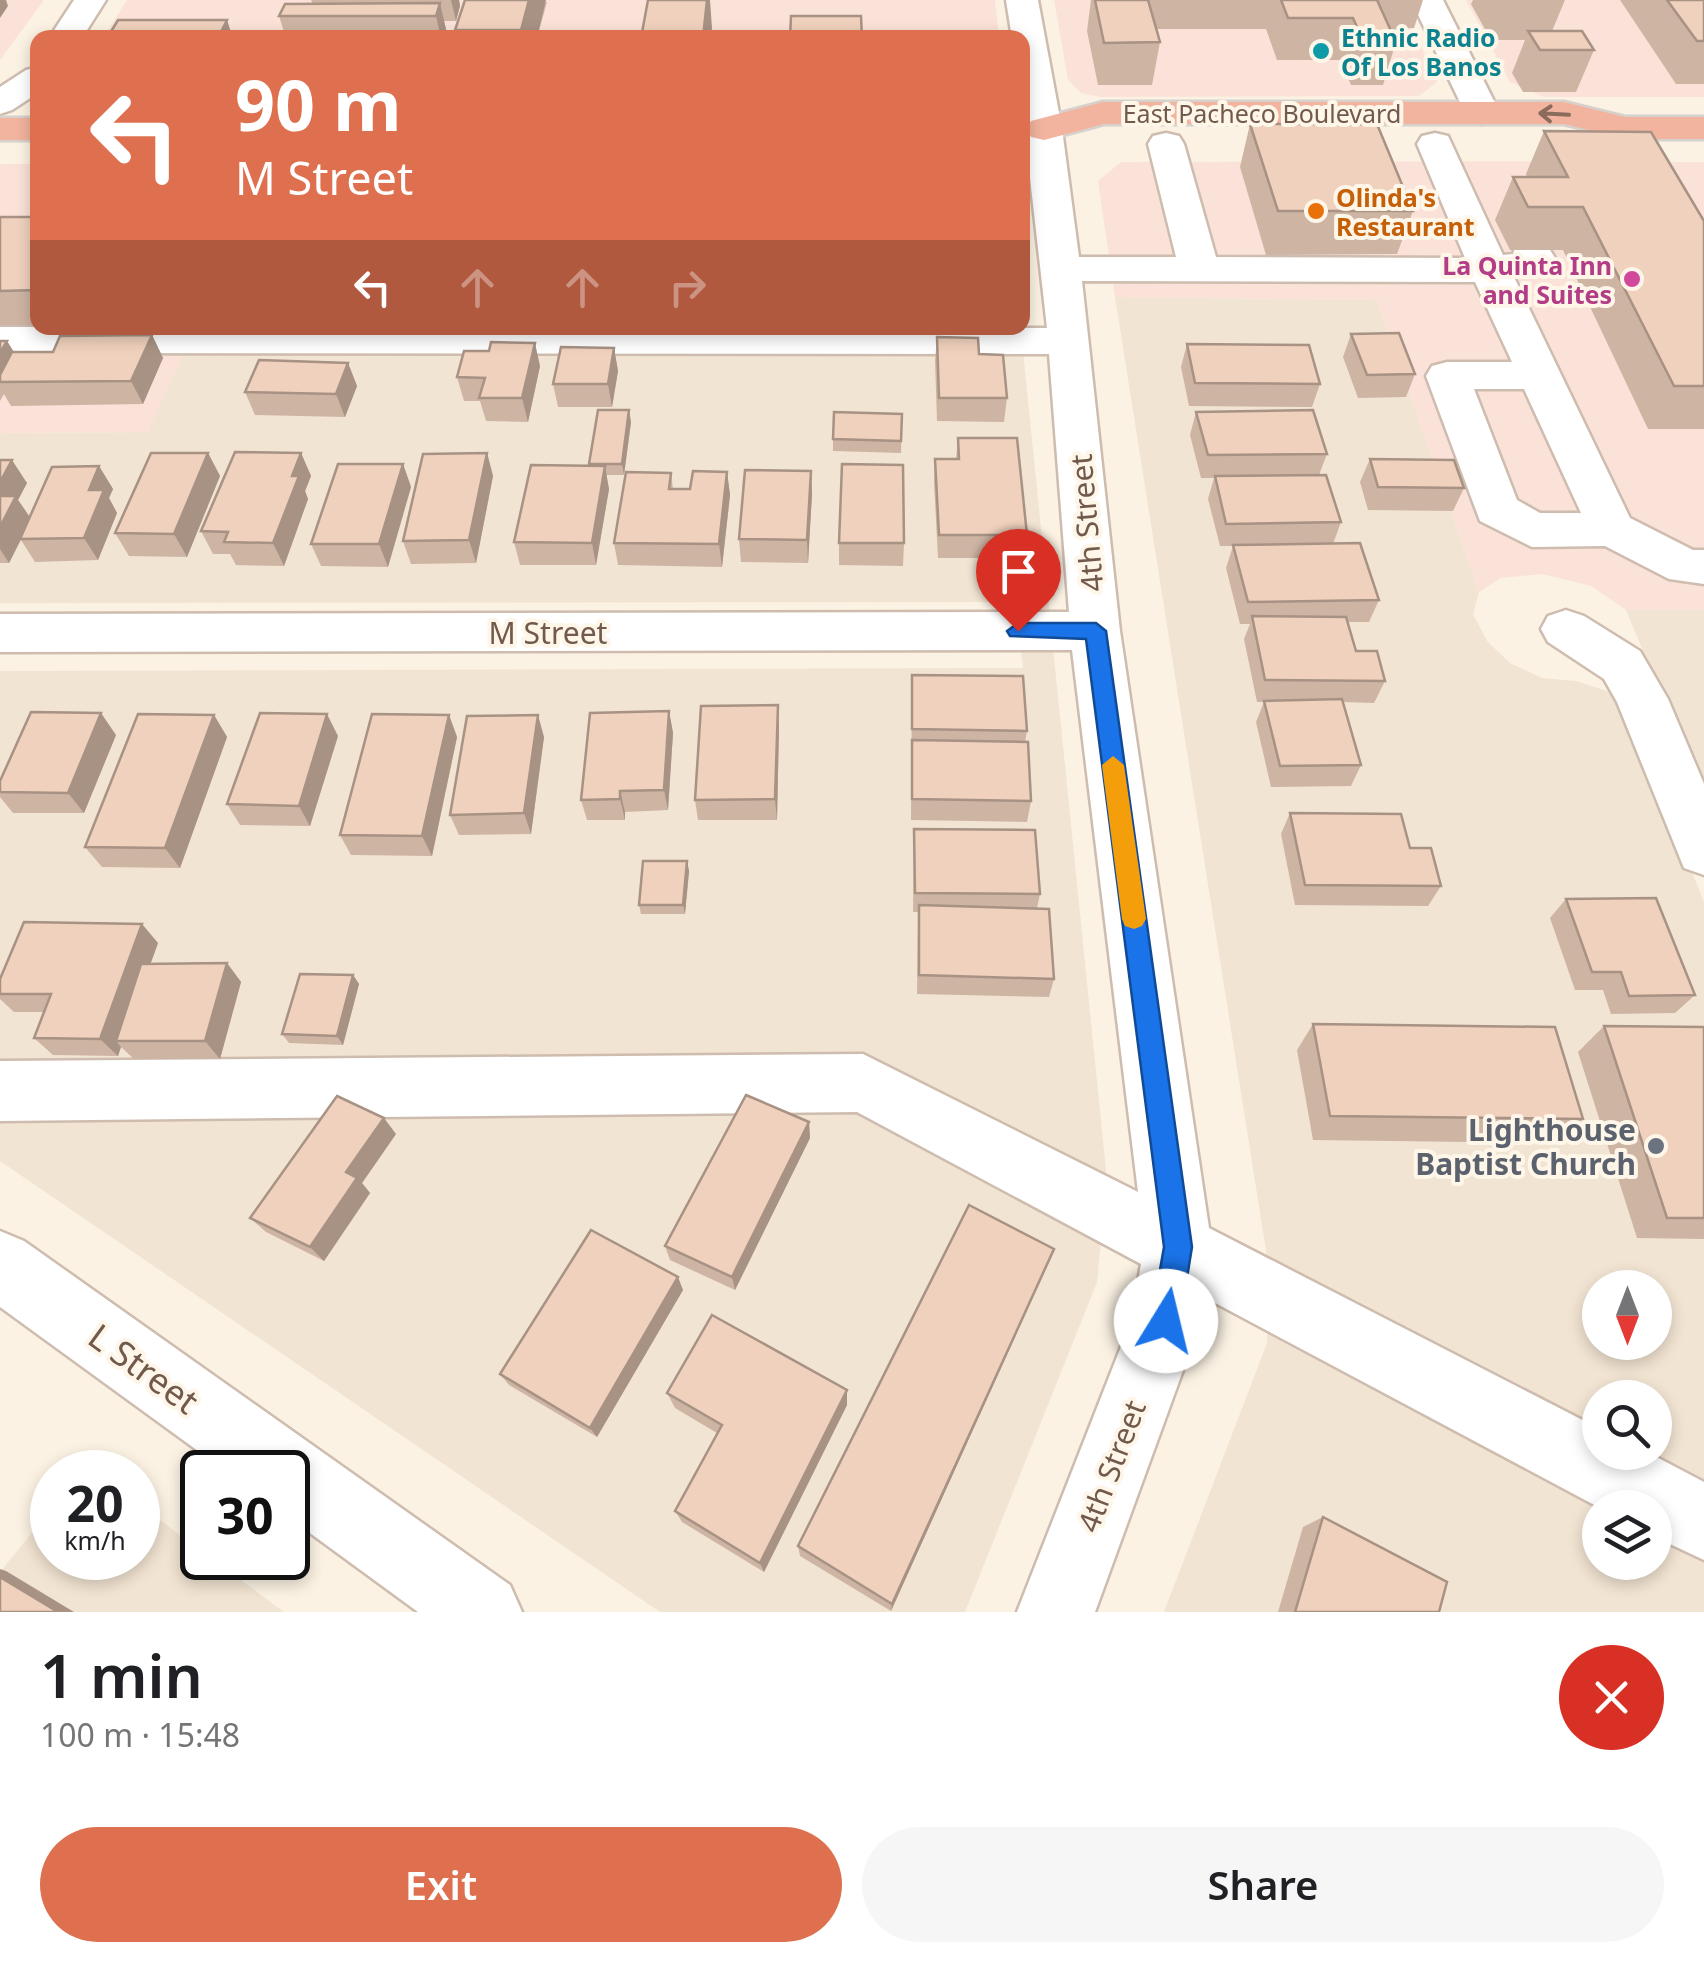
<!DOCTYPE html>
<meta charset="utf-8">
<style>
:root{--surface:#fff;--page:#f6f6f6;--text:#202124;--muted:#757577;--accent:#de704f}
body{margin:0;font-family:"Noto Sans",sans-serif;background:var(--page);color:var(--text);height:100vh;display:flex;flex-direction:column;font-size:38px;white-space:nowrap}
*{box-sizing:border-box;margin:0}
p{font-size:32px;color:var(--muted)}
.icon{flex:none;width:55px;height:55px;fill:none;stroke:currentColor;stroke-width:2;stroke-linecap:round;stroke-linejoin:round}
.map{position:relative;height:1612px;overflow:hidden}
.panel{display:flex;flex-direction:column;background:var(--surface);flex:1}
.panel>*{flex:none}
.guide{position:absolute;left:30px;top:30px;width:1000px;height:305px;border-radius:20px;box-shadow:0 5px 15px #0003;background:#de704f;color:#fff;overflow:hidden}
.needle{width:65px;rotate:180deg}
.buttons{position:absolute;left:1582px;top:1270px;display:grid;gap:20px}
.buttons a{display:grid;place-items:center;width:90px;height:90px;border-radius:50%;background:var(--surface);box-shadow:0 5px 15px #0003;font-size:50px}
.speed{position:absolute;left:30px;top:1450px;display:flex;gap:20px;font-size:50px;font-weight:700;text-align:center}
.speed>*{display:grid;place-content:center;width:130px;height:130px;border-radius:50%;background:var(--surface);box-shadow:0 5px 15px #0003;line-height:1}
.speed small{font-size:25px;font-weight:400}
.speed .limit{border:5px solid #111;border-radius:15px;background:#fff;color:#111}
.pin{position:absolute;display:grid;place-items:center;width:85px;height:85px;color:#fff;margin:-102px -42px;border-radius:50% 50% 50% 0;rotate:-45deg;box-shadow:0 0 10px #0007}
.pin .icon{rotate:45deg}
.me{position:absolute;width:110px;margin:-55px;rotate:9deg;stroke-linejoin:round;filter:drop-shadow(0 0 8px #0008)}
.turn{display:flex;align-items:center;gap:35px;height:210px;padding:0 40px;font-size:45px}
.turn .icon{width:130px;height:130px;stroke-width:2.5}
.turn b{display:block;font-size:70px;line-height:85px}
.lanes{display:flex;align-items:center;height:95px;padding:0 40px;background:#0003;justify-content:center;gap:50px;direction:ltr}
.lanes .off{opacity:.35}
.round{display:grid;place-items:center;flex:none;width:105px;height:105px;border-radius:52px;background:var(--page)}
.overview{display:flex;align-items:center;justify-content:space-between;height:170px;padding:0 40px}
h1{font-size:60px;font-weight:600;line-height:75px}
.button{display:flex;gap:20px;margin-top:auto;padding:20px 40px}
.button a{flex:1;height:115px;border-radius:60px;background:var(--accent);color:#fff;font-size:40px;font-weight:600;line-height:115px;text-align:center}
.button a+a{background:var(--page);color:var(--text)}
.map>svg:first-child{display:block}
.residential{fill:#f2e4d2;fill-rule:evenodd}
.commercial{fill:#fbe2d8}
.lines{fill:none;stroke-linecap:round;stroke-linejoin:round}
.minor-casing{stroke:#cebcae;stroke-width:5}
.highway-casing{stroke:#d7d1cd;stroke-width:5}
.minor{fill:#fff;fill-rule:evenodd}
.highway{fill:#f2b49e;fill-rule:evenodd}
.wall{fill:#ceb4a3}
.shaded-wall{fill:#a79284}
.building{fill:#efd1bd;stroke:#a79284;stroke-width:2.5}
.oneway{stroke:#8b6b5c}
.route{fill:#1a73e8;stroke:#114b97;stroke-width:2.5}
.slow{fill:#f59e0b}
.culture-dot{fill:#0f9aa8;stroke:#fef6e9;stroke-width:4}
.food-dot{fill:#e8710a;stroke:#fef6e9;stroke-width:4}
.hotel-dot{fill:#d1479c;stroke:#fef6e9;stroke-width:4}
.worship-dot{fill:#6b7280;stroke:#fef6e9;stroke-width:4}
.labels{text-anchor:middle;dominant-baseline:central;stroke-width:8;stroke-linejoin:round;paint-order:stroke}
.far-culture-label{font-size:25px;font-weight:bold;fill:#0d838f;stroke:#fef6e9;text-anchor:start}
.far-street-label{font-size:25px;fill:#71594b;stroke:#fef6e9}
.far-food-label{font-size:25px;font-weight:bold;fill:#c56008;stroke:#fef6e9;text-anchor:start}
.far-hotel-label{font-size:25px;font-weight:bold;fill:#b23c85;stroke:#fef6e9;text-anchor:end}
.street-label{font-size:30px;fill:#71594b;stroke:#fef6e9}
.worship-label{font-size:30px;font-weight:bold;fill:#5b616d;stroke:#fef6e9;text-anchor:end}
.near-street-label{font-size:35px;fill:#71594b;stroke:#fef6e9}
</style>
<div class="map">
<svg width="1704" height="1612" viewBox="0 0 1704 1612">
<rect width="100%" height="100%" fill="#fbf2e3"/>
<g class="residential">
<path d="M1115 297 1377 300 1479 592 1473 614 1487 641 1510 663 1542 678 1576 681 1607 691 1630 716 1704 902V1612H1164L1267 1343V1257ZM1600 1288H1655V1342H1600ZM1600 1398H1655V1452H1600ZM1600 1508H1655V1562H1600Z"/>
<polygon points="1023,351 1107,1180 1097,1282 965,1612 660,1612 0,1161 0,671 1023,668 1016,602 0,603 0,433 147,432 183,354"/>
<polygon points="1626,610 1704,610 1704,797"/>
<polygon points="138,1503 202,1552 202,1558 211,1558 284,1612 0,1612 0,1572 52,1508 52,1558 138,1558"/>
</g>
<g class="commercial">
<polygon points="0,0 44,0 0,60"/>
<polygon points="127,0 995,0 999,37 103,38"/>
<polygon points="1054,0 1401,0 1437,82 1419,96 1100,97 1081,93 1068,80"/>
<polygon points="1466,0 1704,0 1704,97 1544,97 1510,82"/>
<polygon points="1633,161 1704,279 1704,610 1626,610 1591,586 1542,574 1501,578 1479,592 1377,300 1115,297 1098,181 1121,162"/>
<polygon points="1662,162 1704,162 1704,230"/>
<polygon points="0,164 37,164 38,328 1019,328 1020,332 0,331"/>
<polygon points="0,353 183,354 148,432 0,433"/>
</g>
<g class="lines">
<g class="minor-casing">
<g id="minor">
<polygon points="74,0 106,0 82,38 49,38"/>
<path d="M1006 0H1038L1062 129 1079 257H1176L1148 144 1153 136 1166 133 1179 136 1184 144 1216 257 1465 258 1417 144 1422 136 1435 133 1448 136 1503 255 1513 254 1517 242 1531 238 1545 242 1557 261 1551 269 1514 277 1630 518 1693 550H1704V584L1669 579 1605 546 1532 547 1480 521 1426 376 1432 366 1447 362H1512L1475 282 1082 281 1120 631 1209 1228 1600 1429V1452H1647L1704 1482V1560L1655 1537V1508H1600L1204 1297 1201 1321 1095 1612H1017L1131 1321 1141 1264 857 1112 0 1121V1061L863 1054 1138 1192 1072 650 0 652V614L1069 612 1049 354 0 353V327L1047 328 1022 107V38H1012ZM1474 389H1524L1581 513H1540L1517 500Z"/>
<polygon points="1411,0 1443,0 1500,113 1495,121 1482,124 1469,121"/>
<polygon points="38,67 38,93 12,110 0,114 0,87 26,70"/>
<polygon points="1566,610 1584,616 1640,651 1668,699 1704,784 1704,875 1684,868 1617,702 1604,679 1548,642 1541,629 1548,616"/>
<polygon points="0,1231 24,1241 510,1585 522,1612 418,1612 288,1517 288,1472 227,1472 0,1307"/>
</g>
</g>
<g class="highway-casing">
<g id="highway">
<polygon points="1103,102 1564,102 1625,117 1704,117 1704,139 1625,139 1564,124 1104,124 1044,140 1031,137 1026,129 1031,121"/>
<rect x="0" y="118" width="38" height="22"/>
</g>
</g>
<use href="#minor" class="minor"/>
<use href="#highway" class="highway"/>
</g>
<g class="wall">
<polygon points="311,0 459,0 460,6 456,21 444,21 448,38 286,38 279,16 313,4"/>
<polygon points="1091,0 1423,0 1414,28 1397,28 1394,38 1396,42 1383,85 1351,85 1341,60 1277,60 1266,29 1156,29 1160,42 1152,85 1098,85 1087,31"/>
<polygon points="1473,0 1565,0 1552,31 1594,50 1576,92 1523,92 1512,73 1525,40 1491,40 1471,4"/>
<polygon points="1620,0 1704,0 1704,84 1676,84"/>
<polygon points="547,2 537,38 457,38 455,30"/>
<polygon points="1250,124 1413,211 1397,254 1266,255 1240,167"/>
<polygon points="1544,131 1704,221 1704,429 1648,429 1563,250 1510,250 1495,220 1513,177 1527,177 1526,174"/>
<rect x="0" y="217" width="38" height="108"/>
<polygon points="1351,334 1415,374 1406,397 1358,398 1343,357"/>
<polygon points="152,335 163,358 143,404 11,406 4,394 0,401 0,341 7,341 14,352 53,352"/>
<polygon points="937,337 979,354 1007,398 1004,422 937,421 935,361"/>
<polygon points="1187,344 1320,384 1312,407 1189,406 1181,367"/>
<polygon points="614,348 618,371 612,407 558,407 553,384"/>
<polygon points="348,363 357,386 345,417 255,415 245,392"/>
<polygon points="540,366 528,422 486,421 480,401 464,401 457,377"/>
<polygon points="1196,412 1327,454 1319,475 1341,522 1333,544 1379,600 1369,622 1348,622 1356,651 1385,681 1374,703 1343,702 1361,765 1351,786 1271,787 1256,722 1264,702 1257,702 1244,639 1250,624 1240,624 1226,568 1233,546 1220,546 1208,499 1214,478 1201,478 1190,435"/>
<polygon points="902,414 901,453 833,451 833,439"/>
<polygon points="631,422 624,475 606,475 609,489 596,565 520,565 514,542"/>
<polygon points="958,438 1027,535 1024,558 938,558 934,482 935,459 956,459"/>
<polygon points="208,453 220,476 187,557 129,556 115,533"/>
<polygon points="301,453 311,476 305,491 308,499 284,566 236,565 230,554 213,554 201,531"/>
<polygon points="487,453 493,476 476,563 411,564 403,541"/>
<polygon points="1370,459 1464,488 1453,511 1368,510 1360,482"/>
<polygon points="0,460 27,483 18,500 30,517 99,466 113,489 109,498 117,513 98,560 35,562 21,540 9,563 0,563"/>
<polygon points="403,464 411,487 388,567 321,566 311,544"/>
<polygon points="811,471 812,494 808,563 741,562 739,539"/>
<polygon points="727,472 730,495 722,567 618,565 614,543 671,473 673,489 690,489"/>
<polygon points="839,543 904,543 903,566 839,565"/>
<polygon points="912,675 1027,731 1025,742 1031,801 1027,822 911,820"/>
<polygon points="669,711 673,733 668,810 625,812 625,820 587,820 581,800"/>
<polygon points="214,715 227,737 180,868 102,867 85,847"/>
<polygon points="449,715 457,737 432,856 351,855 340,835"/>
<polygon points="779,727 777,820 698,820 695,800"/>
<polygon points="116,735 84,813 13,813 0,797 0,781"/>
<polygon points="338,736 310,826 240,825 227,804"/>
<polygon points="544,737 531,834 459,835 450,815"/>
<polygon points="1290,813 1410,848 1441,886 1428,906 1295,905 1281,834"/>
<polygon points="914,829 1040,894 1037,908 1054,979 1049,997 917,994 918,912 913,912"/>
<polygon points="687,861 689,871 685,914 641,914 639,905"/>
<polygon points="1566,899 1695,995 1675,1013 1611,1014 1603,990 1575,990 1550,918"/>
<polygon points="158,943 150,964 227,963 241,982 220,1059 134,1059 121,1047 118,1056 53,1055 34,1038 44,1012 14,1012 0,999 0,979"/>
<polygon points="353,975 359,984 343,1045 289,1043 282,1034"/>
<polygon points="1313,1024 1583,1119 1556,1143 1313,1140 1297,1050"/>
<polygon points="1604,1026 1704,1027 1704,1239 1637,1238 1578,1052"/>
<polygon points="809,1122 810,1138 735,1290 670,1260 665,1246"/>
<polygon points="396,1134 362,1183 370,1193 324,1261 266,1232 250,1218"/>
<polygon points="1046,1268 891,1611 800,1556 798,1546"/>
<polygon points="683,1290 597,1437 509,1385 500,1374"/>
<polygon points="667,1393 847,1405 764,1572 682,1522 675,1511 717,1433 675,1408"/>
<polygon points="1323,1517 1439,1612 1278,1612 1303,1527"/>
</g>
<g class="shaded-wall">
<polygon points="0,0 6,0 8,6 0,18"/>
<polygon points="451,0 459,0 460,6 456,21"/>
<polygon points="529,0 546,0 537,38 522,38 521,30"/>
<polygon points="707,0 710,0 712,28 711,38 703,38"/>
<polygon points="440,3 448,38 441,38 436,16"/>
<polygon points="227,20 233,38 218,38"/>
<polygon points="152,335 163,358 143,404 131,381"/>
<polygon points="7,341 21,364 0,382 0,353"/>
<polygon points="535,343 540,366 528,422 522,398"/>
<polygon points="614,348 618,371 612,407 608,384"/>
<polygon points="348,363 357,386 345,417 336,394"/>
<polygon points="629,410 631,422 624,475 622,464"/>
<polygon points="208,453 220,476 187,557 174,534"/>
<polygon points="301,453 311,476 305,491 308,499 284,566 273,543 292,476"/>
<polygon points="487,453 493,476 476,563 469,540"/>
<polygon points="12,460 27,483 18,500 31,519 9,563 0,549 0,482"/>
<polygon points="403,464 411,487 388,567 379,544"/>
<polygon points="99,466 113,489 109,498 117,513 98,560 84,538 89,490"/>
<polygon points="605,466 609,489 596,565 592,543"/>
<polygon points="811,471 812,494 808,563 807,540"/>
<polygon points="727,472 730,495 722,567 719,544"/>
<polygon points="778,705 779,727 777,820 775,799"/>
<polygon points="669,711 673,733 668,810 664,790"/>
<polygon points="101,713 116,735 84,813 68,793"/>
<polygon points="327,714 338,736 310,826 299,806"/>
<polygon points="214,715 227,737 180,868 165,848"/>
<polygon points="449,715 457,737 432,856 422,836"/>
<polygon points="538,715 544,737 531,834 524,813"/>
<polygon points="620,791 625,812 625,820 620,799"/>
<polygon points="687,861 689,871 685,914 683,905"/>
<polygon points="142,924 158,943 123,1041 116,1041 121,1047 118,1056 100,1039"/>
<polygon points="227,963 241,982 220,1059 205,1041"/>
<polygon points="353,975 359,984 343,1045 337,1036"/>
<polygon points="384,1118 396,1134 362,1183 370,1193 324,1261 310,1247 346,1172"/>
<polygon points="809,1122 810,1138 735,1290 732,1277"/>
<polygon points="1054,1249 1046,1268 891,1611 892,1604"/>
<polygon points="678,1277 683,1290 597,1437 590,1428"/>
<polygon points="847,1390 847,1405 764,1572 760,1563"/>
<polygon points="0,1569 6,1571 74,1612 58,1612 0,1577"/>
</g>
<g class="building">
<polygon points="465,0 529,0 521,30 455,30"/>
<polygon points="648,0 707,0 703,38 641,38"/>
<polygon points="1095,0 1148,0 1160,42 1104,43"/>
<polygon points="1281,0 1377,0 1396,42 1364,43 1353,18 1288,18"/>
<polygon points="1667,0 1704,0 1704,41 1697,41"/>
<polygon points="440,3 436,16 279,16 285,4"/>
<polygon points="791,16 861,16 862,38 790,38"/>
<polygon points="118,20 227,20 218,38 107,38"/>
<polygon points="1528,31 1582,31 1594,50 1540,50"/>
<polygon points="1250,124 1377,124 1413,211 1278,211"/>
<polygon points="1544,131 1651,132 1704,221 1704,386 1674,386 1583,207 1528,207 1513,177 1568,177"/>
<polygon points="0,217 38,217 38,290 0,291"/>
<polygon points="1399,333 1415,374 1367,375 1351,334"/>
<polygon points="152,335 131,381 0,382 0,375 12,352 53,352 60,336"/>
<polygon points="937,337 978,338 979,354 1003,355 1007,398 939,398"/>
<polygon points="0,341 7,341 0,353"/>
<polygon points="491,342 535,343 522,398 479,398 485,378 457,377 464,351 489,351"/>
<polygon points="1187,344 1309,345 1320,384 1195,383"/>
<polygon points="561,347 614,348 608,384 553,384"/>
<polygon points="259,360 348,363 336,394 245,392"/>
<polygon points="598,410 629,410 622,464 589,464"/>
<polygon points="1313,410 1327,454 1208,455 1196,412"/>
<polygon points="834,412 902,414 901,441 833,439"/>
<polygon points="958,438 1017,438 1027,535 939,535 935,459 959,459"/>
<polygon points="235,452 301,453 292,476 299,476 273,543 224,542 228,532 201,531"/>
<polygon points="151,453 208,453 174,534 115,533"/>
<polygon points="487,453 469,540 403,541 423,454"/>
<polygon points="1370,459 1454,460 1464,488 1378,487"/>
<polygon points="0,460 12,460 0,482"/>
<polygon points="338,464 403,464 379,544 311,544"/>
<polygon points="842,464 903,465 904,543 839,543"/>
<polygon points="531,465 605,466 592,543 514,542"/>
<polygon points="99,466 89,490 104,490 84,538 20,539 52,467"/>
<polygon points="745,470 811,471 807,540 739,539"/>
<polygon points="693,471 727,472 719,544 614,543 626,472 671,473 669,489 690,489"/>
<polygon points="1326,475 1341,522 1226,524 1215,476"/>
<polygon points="0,496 16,496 0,527"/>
<polygon points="1360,543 1379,600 1248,602 1233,545"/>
<polygon points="1252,616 1346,617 1356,651 1377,651 1385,681 1265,680"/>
<polygon points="912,675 1023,676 1027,731 912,729"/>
<polygon points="1342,699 1361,765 1280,766 1264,701"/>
<polygon points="778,705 775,799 695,800 701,706"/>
<polygon points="669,711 664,790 620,791 620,799 581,800 590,713"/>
<polygon points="31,712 101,713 68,793 0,792 0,781"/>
<polygon points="260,713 327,714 299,806 227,804"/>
<polygon points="138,714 214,715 165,848 85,847"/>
<polygon points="372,714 449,715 422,836 340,835"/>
<polygon points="538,715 524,813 450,815 467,716"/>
<polygon points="912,740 1028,742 1031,801 912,799"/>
<polygon points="1290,813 1401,814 1410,848 1431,848 1441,886 1305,885"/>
<polygon points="914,829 1035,830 1040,894 915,893"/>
<polygon points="643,861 687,861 683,905 639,905"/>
<polygon points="1656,898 1695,995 1629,996 1621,972 1592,972 1566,899"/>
<polygon points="919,905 1049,909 1054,979 919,975"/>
<polygon points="24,922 142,924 100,1039 34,1038 51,994 0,994 0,979"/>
<polygon points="227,963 205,1041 116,1041 141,964"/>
<polygon points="300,974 353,975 337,1036 282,1034"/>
<polygon points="1313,1024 1555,1027 1583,1119 1330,1116"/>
<polygon points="1604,1026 1704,1027 1704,1218 1667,1218"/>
<polygon points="746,1095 809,1122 732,1277 665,1246"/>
<polygon points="337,1096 384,1118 346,1172 357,1178 310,1247 250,1218"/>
<polygon points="969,1205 1054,1249 892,1604 798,1546"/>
<polygon points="591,1230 678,1277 590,1428 500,1374"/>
<polygon points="712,1315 847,1390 760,1563 675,1511 722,1425 667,1393"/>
<polygon points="1323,1517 1447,1582 1439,1612 1295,1612"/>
<polygon points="0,1577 58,1612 0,1612"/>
</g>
<defs><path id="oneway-shaft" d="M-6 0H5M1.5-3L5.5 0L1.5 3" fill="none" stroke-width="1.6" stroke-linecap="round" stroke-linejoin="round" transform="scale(2.5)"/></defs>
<use class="oneway" href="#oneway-shaft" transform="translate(1554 114) rotate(-177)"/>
<polygon class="route" points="1018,623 1096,623 1106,631 1192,1247 1180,1321 1176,1331 1166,1335 1156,1331 1151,1321 1164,1247 1086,639 1010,636 1007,631"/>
<polygon class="slow" points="1113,756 1124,765 1146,919 1142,926 1134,929 1125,926 1122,919 1102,765"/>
<circle class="culture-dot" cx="1321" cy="51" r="10"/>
<circle class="food-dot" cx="1316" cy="211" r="10"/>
<circle class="hotel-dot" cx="1632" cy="279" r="10"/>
<circle class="worship-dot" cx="1656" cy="1146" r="10"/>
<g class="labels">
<g class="far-culture-label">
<text x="1341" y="37">Ethnic Radio<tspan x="1341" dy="29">Of Los Banos</tspan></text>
</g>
<g class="far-street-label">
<text x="1262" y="113">East Pacheco Boulevard</text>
</g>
<g class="far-food-label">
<text x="1336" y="197">Olinda's<tspan x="1336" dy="29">Restaurant</tspan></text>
</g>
<g class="far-hotel-label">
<text x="1612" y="265">La Quinta Inn<tspan x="1612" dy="29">and Suites</tspan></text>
</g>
<g class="street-label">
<text transform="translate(1086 523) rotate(-95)">4th Street</text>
<text x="548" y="632">M Street</text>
<text transform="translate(1111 1466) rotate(-69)">4th Street</text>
</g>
<g class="worship-label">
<text x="1636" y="1129">Lighthouse<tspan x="1636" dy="34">Baptist Church</tspan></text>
</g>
<g class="near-street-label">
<text transform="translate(144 1368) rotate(36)">L Street</text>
</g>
</g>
</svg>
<div class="buttons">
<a><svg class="needle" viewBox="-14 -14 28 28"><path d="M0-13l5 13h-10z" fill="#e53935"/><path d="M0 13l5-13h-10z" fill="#757577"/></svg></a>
<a><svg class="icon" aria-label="search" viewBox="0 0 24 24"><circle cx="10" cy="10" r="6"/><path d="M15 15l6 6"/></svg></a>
<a><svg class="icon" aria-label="layers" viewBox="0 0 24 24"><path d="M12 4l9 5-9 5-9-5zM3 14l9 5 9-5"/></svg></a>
</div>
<div class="speed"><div>20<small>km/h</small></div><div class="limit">30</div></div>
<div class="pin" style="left:1018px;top:631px;background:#d93025"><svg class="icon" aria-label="arrive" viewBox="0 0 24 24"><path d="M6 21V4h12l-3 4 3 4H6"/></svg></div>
<svg class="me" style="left:1166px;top:1321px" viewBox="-20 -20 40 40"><circle r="19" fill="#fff"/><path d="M0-13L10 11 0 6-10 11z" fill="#1a73e8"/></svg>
<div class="guide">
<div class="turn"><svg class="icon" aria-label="left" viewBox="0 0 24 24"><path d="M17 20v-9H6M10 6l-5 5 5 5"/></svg><div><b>90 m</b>M Street</div></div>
<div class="lanes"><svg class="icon" aria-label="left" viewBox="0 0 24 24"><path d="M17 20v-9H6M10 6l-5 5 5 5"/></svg><svg class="icon off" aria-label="ahead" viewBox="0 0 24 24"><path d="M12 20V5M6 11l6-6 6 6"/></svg><svg class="icon off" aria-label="ahead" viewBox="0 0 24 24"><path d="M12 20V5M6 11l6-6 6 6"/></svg><svg class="icon off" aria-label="right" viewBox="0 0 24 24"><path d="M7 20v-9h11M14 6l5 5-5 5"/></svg></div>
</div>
</div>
<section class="panel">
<div class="overview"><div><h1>1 min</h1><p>100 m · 15:48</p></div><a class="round" style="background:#d93025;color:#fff"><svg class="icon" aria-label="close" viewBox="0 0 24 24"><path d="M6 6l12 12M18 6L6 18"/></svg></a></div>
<div class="button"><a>Exit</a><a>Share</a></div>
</section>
